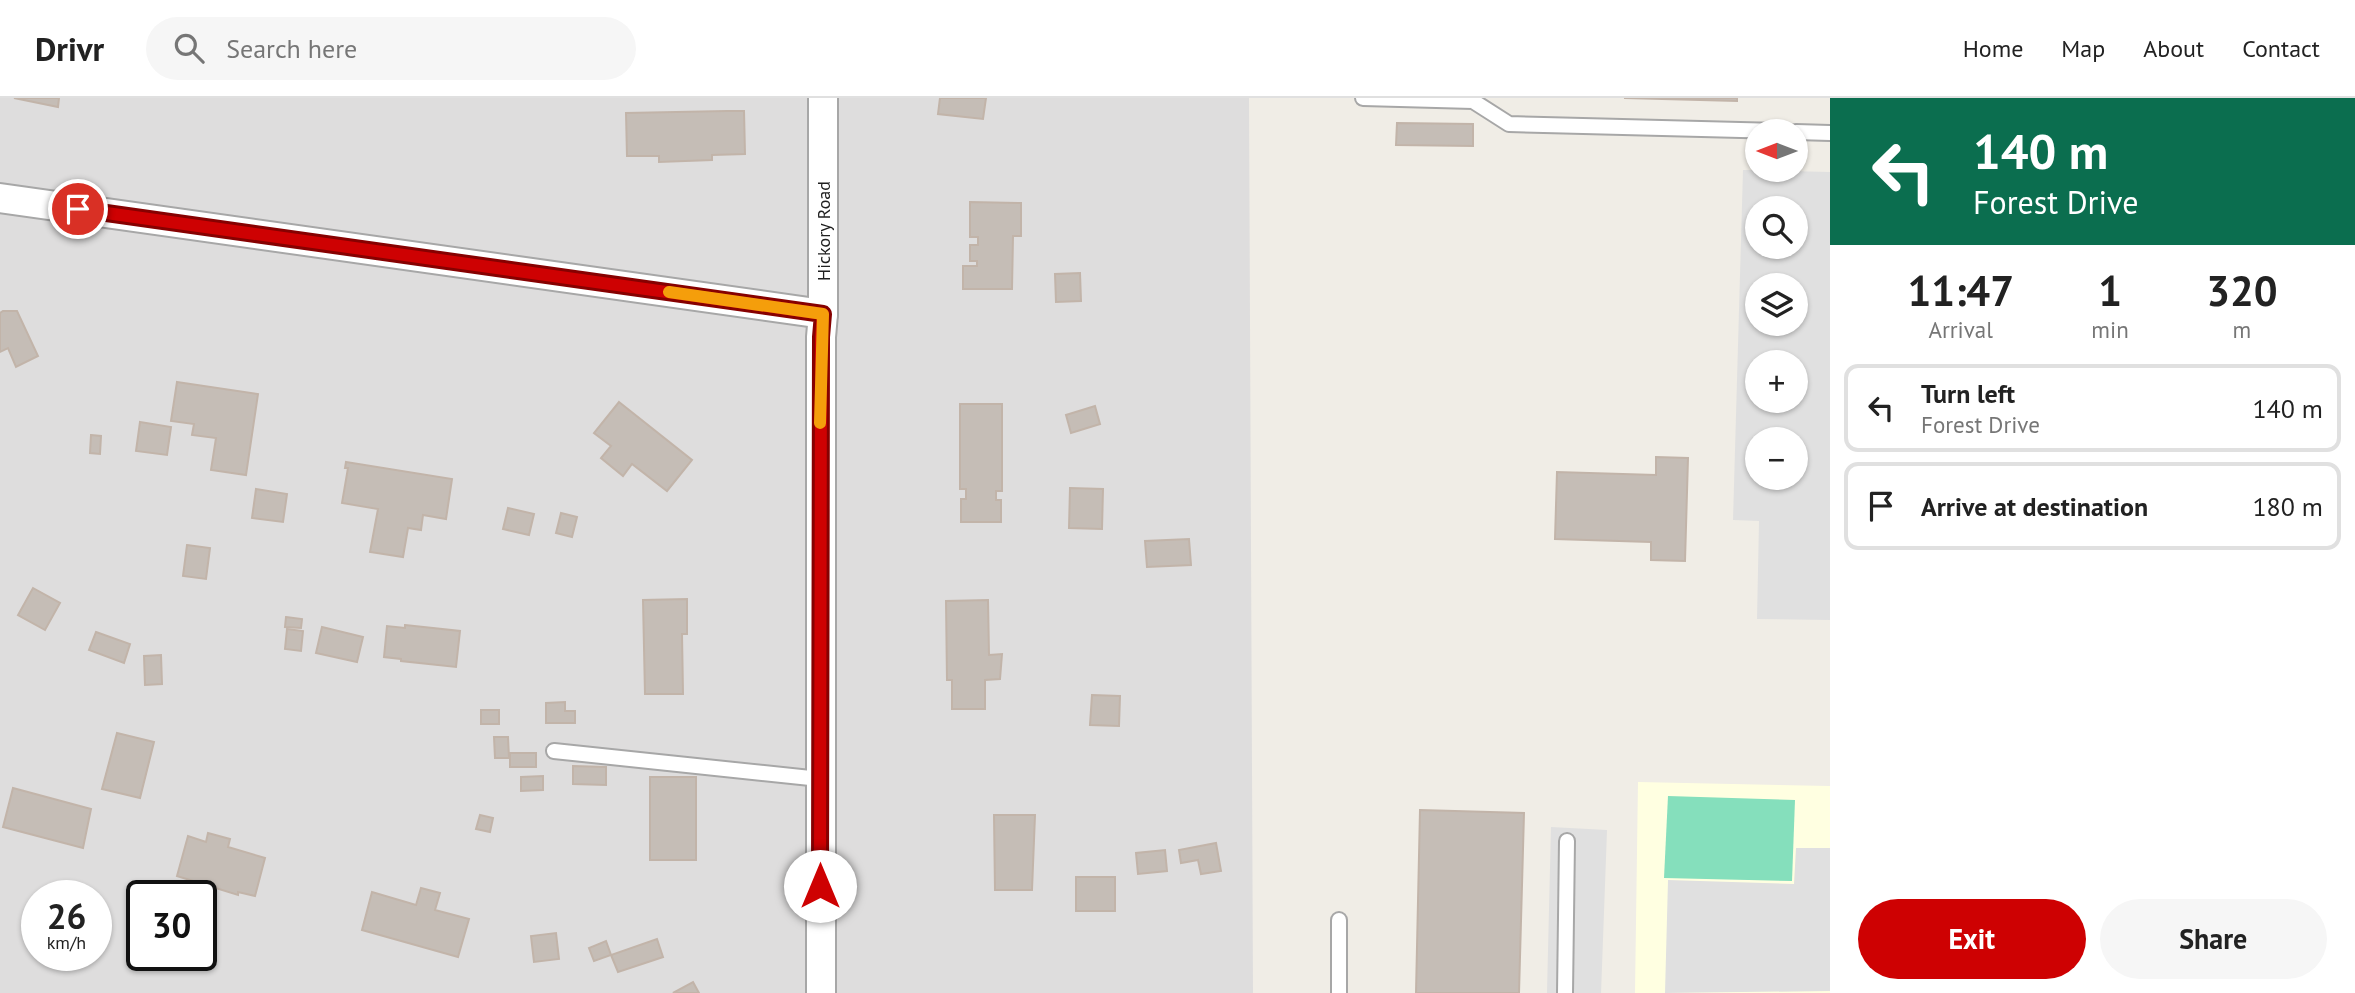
<!DOCTYPE html>
<meta charset="utf-8">
<style>
:root{--surface:#fff;--page:#f6f6f6;--text:#222;--muted:#767676;--line:#e0e0e0;--accent:#ce0102}
body{margin:0;font-family:"PT Sans",sans-serif;background:var(--page);color:var(--text);height:100vh;display:flex;flex-direction:column;font-size:26px;white-space:nowrap}
*{box-sizing:border-box;margin:0}
p{font-size:23px;color:var(--muted)}
.icon{flex:none;width:38px;height:38px;fill:none;stroke:currentColor;stroke-width:2;stroke-linecap:round;stroke-linejoin:round}
.map{position:relative;flex:1;overflow:hidden}
.side{display:flex;flex-direction:column;background:var(--surface);width:525px}
.side>*{flex:none}
.top-card{background:#0b6e4f;color:#fff;overflow:hidden}
.needle{width:46px;rotate:270deg}
.buttons{position:absolute;left:1745px;top:21px;display:grid;gap:14px}
.buttons a{display:grid;place-items:center;width:63px;height:63px;border-radius:50%;background:var(--surface);box-shadow:0 2px 5px #0004;font-size:35px}
.speed{position:absolute;left:21px;top:782px;display:flex;gap:14px;font-size:35px;font-weight:700;text-align:center}
.speed>*{display:grid;place-content:center;width:91px;height:91px;border-radius:50%;background:var(--surface);box-shadow:0 2px 5px #0004;line-height:1}
.speed small{font-size:18px;font-weight:400}
.speed .limit{border:4px solid #111;border-radius:10px;background:#fff;color:#111}
.pin{position:absolute;display:grid;place-items:center;width:60px;height:60px;color:#fff;margin:-30px;border:4px solid #fff;border-radius:50%;box-shadow:0 2px 7px #0007}
.me{position:absolute;width:77px;margin:-38px;rotate:0deg;stroke-linejoin:round;filter:drop-shadow(0 0 5px #0008)}
.turn{display:flex;align-items:center;gap:24px;height:147px;padding:0 28px;font-size:32px}
.turn .icon{width:91px;height:91px;stroke-width:2.5}
.turn b{display:block;font-size:49px;line-height:60px}
.eta{display:flex;justify-content:space-evenly;align-items:center;height:119px;text-align:center}
.eta b{font-size:42px;font-weight:700;line-height:49px}
.primary-button{display:flex;gap:14px;margin-top:auto;padding:14px 28px}
.primary-button a{flex:1;height:80px;border-radius:42px;background:var(--accent);color:#fff;font-size:28px;font-weight:700;line-height:80px;text-align:center}
.primary-button a+a{background:var(--page);color:var(--text)}
ul{padding:0;list-style:none}
li{display:flex;align-items:center;gap:21px;height:88px;margin:0 14px 10px;padding:0 14px;border:4px solid var(--line);border-radius:14px}
li div{flex:1}
li b{display:block;font-size:26px}
li em{font-style:normal}
header{display:flex;align-items:center;gap:42px;box-sizing:border-box;height:98px;padding:0 35px;background:var(--surface);border-bottom:2px solid var(--line)}
header strong{font-size:33px}
nav{display:flex;gap:38px;margin-inline-start:auto;font-size:24px}
.search{width:490px;height:63px;background:var(--page);display:flex;align-items:center;gap:18px;box-sizing:border-box;padding:0 24px;border-radius:38px;color:var(--muted);font-size:26px}
main{display:flex;flex:1;min-height:0}
.map>svg:first-child{display:block}
.residential{fill:#dedddd;fill-rule:evenodd}
.education{fill:#ffffe1}
.pitch{fill:#85dfbc}
.parking{fill:#e0e0e0;fill-rule:evenodd}
.building{fill:#c5bdb6;stroke:#c2b4a9;stroke-width:2}
.lines{fill:none;stroke-linecap:round;stroke-linejoin:round}
.lane-casing{stroke:#a7a7a7;stroke-width:18}
.street-casing{stroke:#a7a7a7;stroke-width:32}
.lane{stroke:#fff;stroke-width:14}
.street{stroke:#fff;stroke-width:28}
.route-casing{stroke:#860101;stroke-width:18}
.route{stroke:#ce0102;stroke-width:12}
.slow{stroke:#f59e0b;stroke-width:12}
.labels{text-anchor:middle;dominant-baseline:central;stroke-width:6;stroke-linejoin:round;paint-order:stroke}
.street-label{font-size:18px;fill:#202020;stroke:#fff}
</style>
<header>
<strong>Drivr</strong>
<div class="search"><svg class="icon" aria-label="search" viewBox="0 0 24 24"><circle cx="10" cy="10" r="6"/><path d="M15 15l6 6"/></svg>Search here</div>
<nav><a>Home</a><a>Map</a><a>About</a><a>Contact</a></nav>
</header>
<main>
<div class="map">
<svg width="1830" height="895" viewBox="0 0 1830 895">
<rect width="100%" height="100%" fill="#f0ede6"/>
<path class="residential" d="M0 0H1249L1253 895H0ZM37 798H96V858H37ZM142 798H201V858H142Z"/>
<polygon class="education" points="1638,684 1830,688 1830,895 1635,895"/>
<polygon class="pitch" points="1668,698 1795,702 1792,783 1664,780"/>
<g class="parking">
<path d="M1743 72 1830 74V522L1757 521 1759 423 1733 422ZM1757 110H1796V149H1757ZM1757 187H1796V226H1757ZM1757 264H1796V303H1757ZM1757 341H1796V380H1757Z"/>
<polygon points="1551,729 1607,732 1601,895 1547,895"/>
<polygon points="1796,750 1830,750 1830,893 1665,895 1668,782 1794,786"/>
</g>
<g class="building">
<polygon points="14,0 59,0 58,9"/>
<polygon points="940,0 986,0 983,21 938,16"/>
<polygon points="1624,0 1737,0 1737,3"/>
<polygon points="727,13 744,13 745,56 712,57 712,62 659,64 659,58 627,58 626,15"/>
<polygon points="1397,25 1473,26 1473,48 1396,47"/>
<polygon points="970,104 1021,105 1021,138 1013,138 1012,191 963,191 963,168 977,168 977,163 970,163 970,147 978,147 978,139 970,139"/>
<polygon points="1080,175 1081,203 1056,204 1055,176"/>
<polygon points="3,213 17,213 38,258 16,269 8,250 0,254 0,215"/>
<polygon points="177,284 258,296 246,377 211,372 216,340 192,337 194,326 171,323"/>
<polygon points="619,304 692,362 667,393 632,366 623,378 601,360 611,348 594,335"/>
<polygon points="960,306 1002,306 1002,393 996,393 996,402 1001,402 1001,424 961,424 961,401 966,401 966,391 960,391"/>
<polygon points="1095,308 1100,326 1071,335 1066,317"/>
<polygon points="140,324 171,329 167,357 136,353"/>
<polygon points="91,337 101,338 100,356 90,355"/>
<polygon points="1656,359 1688,360 1685,463 1651,462 1651,444 1555,441 1557,374 1656,377"/>
<polygon points="346,364 452,381 446,421 423,417 421,432 408,430 403,459 370,454 378,411 342,405 348,370 345,370"/>
<polygon points="1070,390 1103,391 1102,431 1069,430"/>
<polygon points="256,391 287,396 283,424 252,420"/>
<polygon points="508,410 534,416 529,437 503,431"/>
<polygon points="561,415 577,419 572,439 556,435"/>
<polygon points="1189,441 1191,467 1147,469 1145,443"/>
<polygon points="187,447 210,450 206,481 183,478"/>
<polygon points="33,490 60,505 45,532 18,517"/>
<polygon points="687,501 687,536 682,536 683,596 645,596 643,502"/>
<polygon points="988,502 989,557 1002,556 1000,581 985,582 985,611 952,611 952,582 947,582 946,503"/>
<polygon points="286,519 302,521 301,530 285,529"/>
<polygon points="405,527 460,533 456,569 401,563 401,561 384,559 387,528 405,530"/>
<polygon points="322,529 363,539 357,564 316,555"/>
<polygon points="287,531 303,533 301,553 285,551"/>
<polygon points="96,534 130,546 124,565 89,552"/>
<polygon points="161,557 162,586 145,587 144,558"/>
<polygon points="1092,597 1120,598 1119,628 1090,627"/>
<polygon points="565,604 565,613 575,613 575,625 546,625 546,605"/>
<rect x="481" y="612" width="18" height="14"/>
<polygon points="117,635 154,644 140,700 102,691"/>
<polygon points="494,639 508,639 509,660 495,660"/>
<rect x="510" y="655" width="26" height="14"/>
<polygon points="573,668 606,669 606,687 573,686"/>
<polygon points="543,678 543,692 521,693 521,679"/>
<rect x="650" y="679" width="46" height="83"/>
<polygon points="13,690 91,711 83,750 3,729"/>
<polygon points="1420,712 1524,715 1519,895 1416,895"/>
<polygon points="480,717 493,720 490,734 476,731"/>
<polygon points="994,717 1035,717 1032,792 995,792"/>
<polygon points="208,735 230,741 228,749 265,760 255,798 238,794 238,797 177,778 188,738 206,744"/>
<polygon points="1216,745 1221,773 1201,776 1198,762 1181,765 1179,752"/>
<polygon points="1165,752 1167,773 1138,776 1136,755"/>
<rect x="1076" y="779" width="39" height="34"/>
<polygon points="421,790 440,795 435,812 469,821 458,859 362,832 372,794 416,807"/>
<polygon points="556,835 559,861 534,864 531,838"/>
<polygon points="657,841 663,859 618,874 611,857"/>
<polygon points="606,843 611,857 594,863 589,850"/>
<polygon points="693,884 699,895 673,895"/>
</g>
<g class="lines">
<g class="lane-casing">
<g id="lane">
<polyline points="1363,0 1473,3 1509,26 1784,33"/>
<polyline points="1796,34 1830,35"/>
<polyline points="554,653 820,681"/>
<polyline points="1339,895 1339,822"/>
<polyline points="1565,895 1567,743"/>
</g>
</g>
<g class="street-casing">
<g id="street">
<polyline points="0,100 823,216"/>
<polyline points="821,895 821,239 823,216 823,0"/>
</g>
</g>
<use href="#lane" class="lane"/>
<use href="#street" class="street"/>
</g>
<g class="lines">
<g class="route-casing">
<polyline id="route" points="78,111 823,216 821,239 820,788"/>
</g>
<use href="#route" class="route"/>
<polyline class="slow" points="669,194 823,216 820,325"/>
</g>
<g class="labels">
<g class="street-label">
<text transform="translate(823 133) rotate(-90)">Hickory Road</text>
</g>
</g>
</svg>
<div class="buttons">
<a><svg class="needle" viewBox="-14 -14 28 28"><path d="M0-13l5 13h-10z" fill="#e53935"/><path d="M0 13l5-13h-10z" fill="#767676"/></svg></a>
<a><svg class="icon" aria-label="search" viewBox="0 0 24 24"><circle cx="10" cy="10" r="6"/><path d="M15 15l6 6"/></svg></a>
<a><svg class="icon" aria-label="layers" viewBox="0 0 24 24"><path d="M12 4l9 5-9 5-9-5zM3 14l9 5 9-5"/></svg></a>
<a>+</a>
<a>−</a>
</div>
<div class="speed"><div>26<small>km/h</small></div><div class="limit">30</div></div>
<div class="pin" style="left:78px;top:111px;background:#d93025"><svg class="icon" aria-label="arrive" viewBox="0 0 24 24"><path d="M6 21V4h12l-3 4 3 4H6"/></svg></div>
<svg class="me" style="left:820px;top:788px" viewBox="-20 -20 40 40"><circle r="19" fill="#fff"/><path d="M0-13L10 11 0 6-10 11z" fill="#ce0102"/></svg>
</div>
<section class="side">
<div class="top-card">
<div class="turn"><svg class="icon" aria-label="left" viewBox="0 0 24 24"><path d="M17 20v-9H6M10 6l-5 5 5 5"/></svg><div><b>140 m</b>Forest Drive</div></div>
</div>
<div class="eta">
<div><b>11:47</b><p>Arrival</p></div>
<div><b>1</b><p>min</p></div>
<div><b>320</b><p>m</p></div>
</div>
<ul>
<li><svg class="icon" aria-label="left" viewBox="0 0 24 24"><path d="M17 20v-9H6M10 6l-5 5 5 5"/></svg><div><b>Turn left</b><p>Forest Drive</p></div><em>140 m</em></li>
<li><svg class="icon" aria-label="arrive" viewBox="0 0 24 24"><path d="M6 21V4h12l-3 4 3 4H6"/></svg><div><b>Arrive at destination</b></div><em>180 m</em></li>
</ul>
<div class="primary-button"><a>Exit</a><a>Share</a></div>
</section>
</main>
